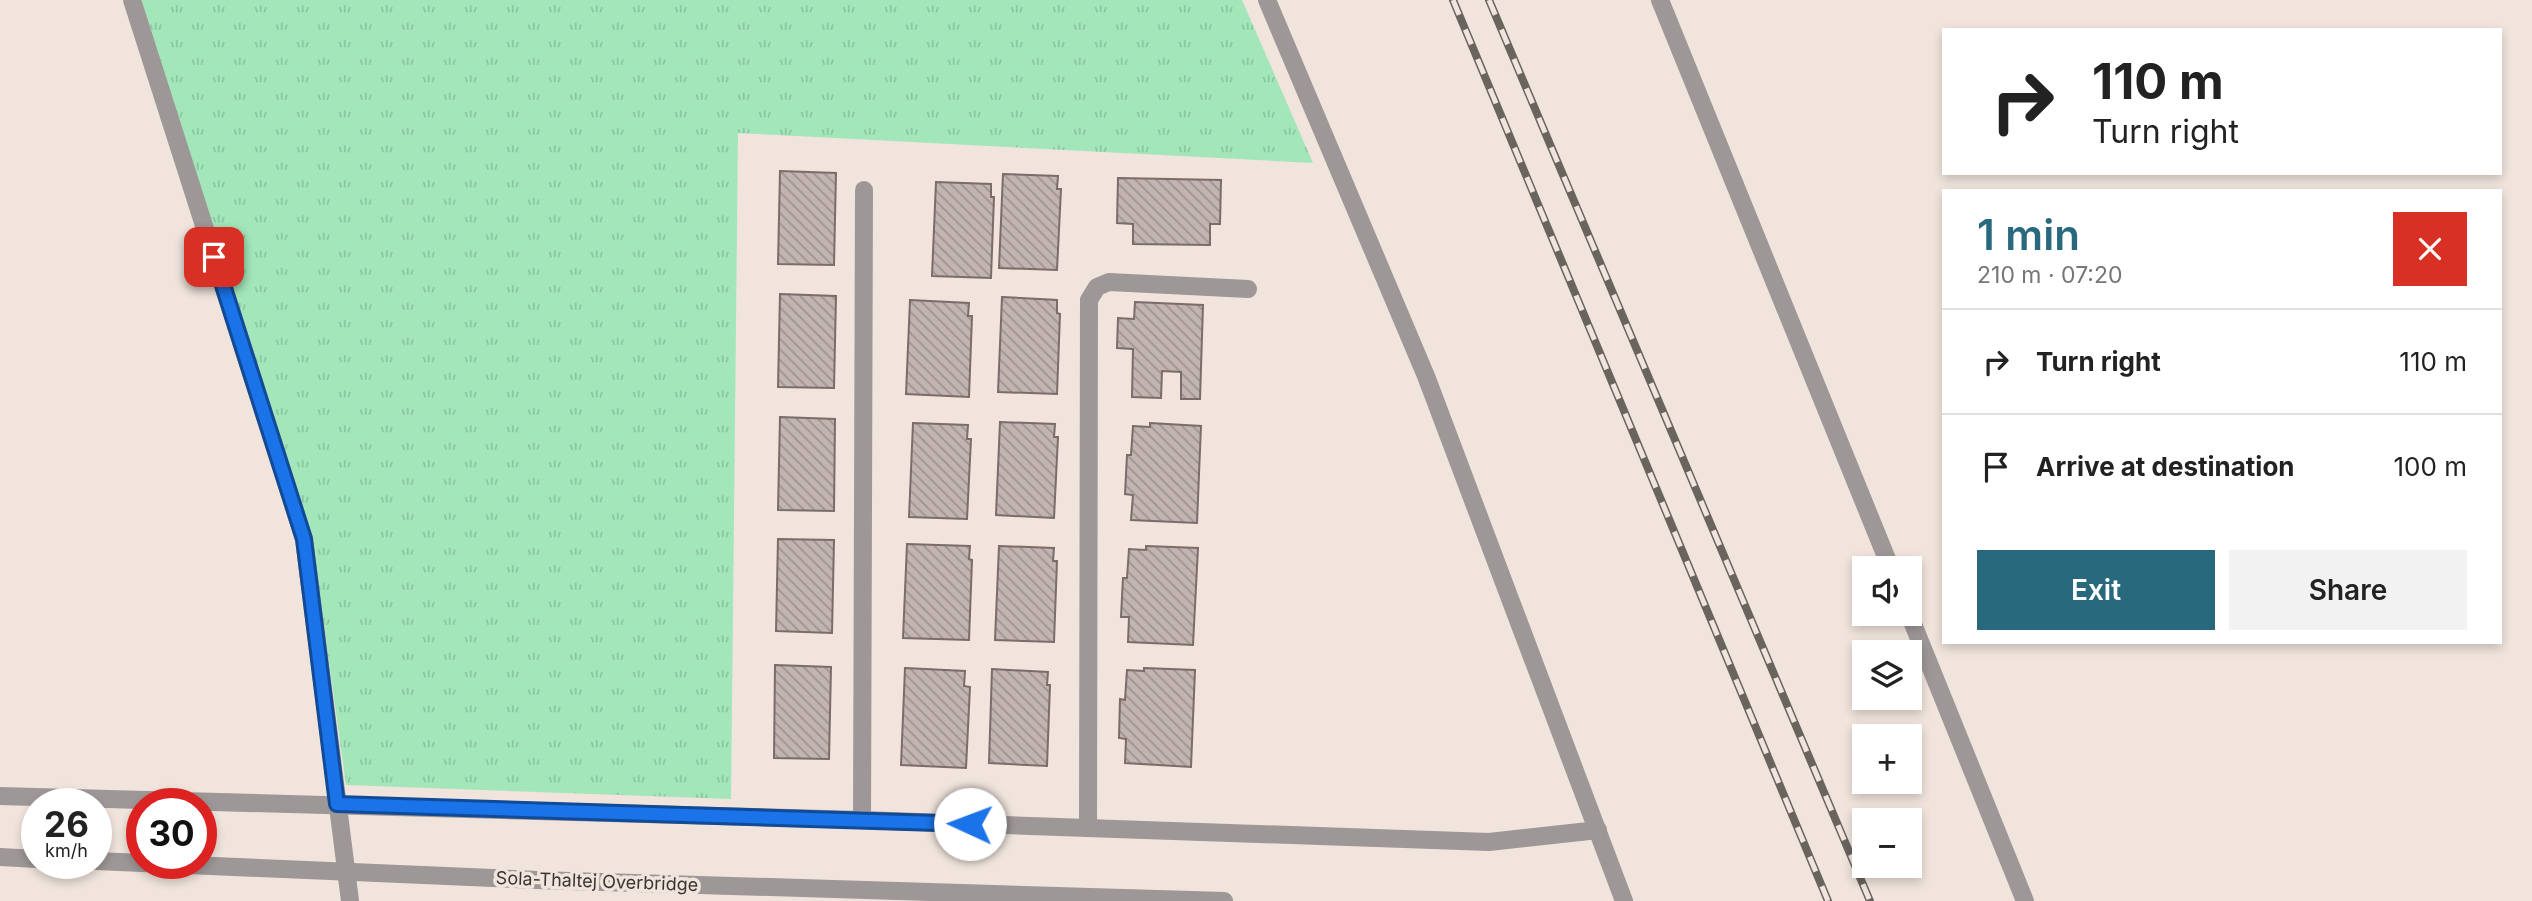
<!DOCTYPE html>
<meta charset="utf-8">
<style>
:root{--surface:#fff;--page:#f2f2f2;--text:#222;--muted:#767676;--line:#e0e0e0;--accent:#29697e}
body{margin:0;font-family:Inter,sans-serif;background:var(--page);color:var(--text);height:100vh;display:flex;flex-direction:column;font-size:26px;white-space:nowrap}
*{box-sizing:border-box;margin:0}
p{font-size:23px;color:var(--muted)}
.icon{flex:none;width:38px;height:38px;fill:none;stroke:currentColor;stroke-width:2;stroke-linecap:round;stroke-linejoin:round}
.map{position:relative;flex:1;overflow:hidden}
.side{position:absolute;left:1942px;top:189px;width:560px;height:455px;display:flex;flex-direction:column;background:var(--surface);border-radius:0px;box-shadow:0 4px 10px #0003}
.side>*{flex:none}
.guide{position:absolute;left:1942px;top:28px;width:560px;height:147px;border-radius:0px;box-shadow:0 4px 10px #0003;background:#fff;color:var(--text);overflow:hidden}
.tools{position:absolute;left:1852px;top:556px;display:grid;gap:14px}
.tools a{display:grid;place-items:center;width:70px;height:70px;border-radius:0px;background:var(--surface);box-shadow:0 4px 10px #0003;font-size:35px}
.speed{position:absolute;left:21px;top:788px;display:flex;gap:14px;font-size:35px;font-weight:700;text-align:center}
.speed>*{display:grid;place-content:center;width:91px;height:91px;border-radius:50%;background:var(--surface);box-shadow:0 4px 10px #0003;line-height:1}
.speed small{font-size:18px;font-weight:400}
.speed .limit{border:10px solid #d22;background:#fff;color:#111}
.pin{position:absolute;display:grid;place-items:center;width:60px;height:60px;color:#fff;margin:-30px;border-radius:14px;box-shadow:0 4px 10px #0006}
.me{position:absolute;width:77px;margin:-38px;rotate:272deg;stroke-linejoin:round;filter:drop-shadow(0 0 5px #0008)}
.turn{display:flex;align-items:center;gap:24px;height:147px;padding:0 35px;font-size:32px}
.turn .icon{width:91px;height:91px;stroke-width:2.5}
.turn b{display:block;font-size:49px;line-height:60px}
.round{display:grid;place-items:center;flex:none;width:74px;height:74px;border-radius:0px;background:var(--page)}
.summary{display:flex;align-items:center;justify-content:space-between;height:119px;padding:0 35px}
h1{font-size:42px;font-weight:600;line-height:52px;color:var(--accent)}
.cta{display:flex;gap:14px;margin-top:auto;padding:14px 35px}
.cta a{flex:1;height:80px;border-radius:0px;background:var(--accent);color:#fff;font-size:28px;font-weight:600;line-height:80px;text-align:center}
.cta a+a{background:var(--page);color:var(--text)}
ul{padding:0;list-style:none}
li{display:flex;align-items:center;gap:21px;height:105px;padding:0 35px;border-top:2px solid var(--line)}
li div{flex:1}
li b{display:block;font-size:26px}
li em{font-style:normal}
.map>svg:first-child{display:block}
.grass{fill:url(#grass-tufts)}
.building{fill:url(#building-back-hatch);stroke:#7a6d69;stroke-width:2}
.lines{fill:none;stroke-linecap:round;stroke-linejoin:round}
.minor{stroke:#9e9797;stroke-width:18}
.rail-casing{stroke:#6a645f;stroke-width:8}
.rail{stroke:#f0e4dc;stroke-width:5;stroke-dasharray:16;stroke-linecap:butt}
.minor-bridge{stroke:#9e9797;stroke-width:18}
.route-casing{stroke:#114b97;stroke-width:18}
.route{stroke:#1a73e8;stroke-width:12}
.labels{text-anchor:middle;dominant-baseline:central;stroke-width:7;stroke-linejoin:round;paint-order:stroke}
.street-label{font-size:18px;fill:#393532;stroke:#f0e4dc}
</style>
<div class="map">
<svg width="2532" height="901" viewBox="0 0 2532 901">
<defs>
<pattern id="grass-tufts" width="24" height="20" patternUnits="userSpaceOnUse" patternTransform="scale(1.75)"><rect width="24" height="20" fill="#a2e6ba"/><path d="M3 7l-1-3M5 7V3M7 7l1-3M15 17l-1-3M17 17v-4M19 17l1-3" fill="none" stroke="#8cc6a0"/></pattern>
<pattern id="building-back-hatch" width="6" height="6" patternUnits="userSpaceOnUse" patternTransform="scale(1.75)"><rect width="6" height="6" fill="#c2b4b0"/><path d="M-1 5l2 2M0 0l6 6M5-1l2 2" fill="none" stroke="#9f9390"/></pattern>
</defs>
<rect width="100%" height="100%" fill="#f0e4dc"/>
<polygon class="grass" points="141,0 1242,0 1313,163 738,133 731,799 346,785 312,538"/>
<g class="building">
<polygon points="780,171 836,173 834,265 778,264"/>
<polygon points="1003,174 1058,176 1057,189 1061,189 1057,270 999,268"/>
<polygon points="1118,178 1221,180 1220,224 1210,224 1210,245 1133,244 1133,224 1117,223"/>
<polygon points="936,182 991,184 991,197 994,197 991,278 932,276"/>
<polygon points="780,294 836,296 834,388 778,387"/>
<polygon points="1002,297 1057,300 1057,313 1060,314 1057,394 998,392"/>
<polygon points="910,300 969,303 968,316 972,316 969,397 906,394"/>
<polygon points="1135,302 1203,305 1200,399 1181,399 1181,372 1162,371 1161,398 1132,397 1133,349 1117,348 1118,318 1134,319"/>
<polygon points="780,417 835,419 834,511 778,510"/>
<polygon points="1000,422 1055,424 1054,437 1058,437 1054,518 996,515"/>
<polygon points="913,423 968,425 967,439 971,439 967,519 909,517"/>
<polygon points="1150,423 1201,426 1197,523 1131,520 1133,495 1125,494 1127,455 1131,455 1133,426 1150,427"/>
<polygon points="778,539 834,540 832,633 776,631"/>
<polygon points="907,544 970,546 969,559 972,560 969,640 903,638"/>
<polygon points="999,546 1054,548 1053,561 1057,561 1054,642 995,640"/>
<polygon points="1146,546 1198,548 1193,645 1128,642 1129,617 1121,617 1123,578 1127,578 1129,549 1146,550"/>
<polygon points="775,665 831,667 829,759 774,758"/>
<polygon points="905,668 965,671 964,686 970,687 966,768 901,765"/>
<polygon points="1144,668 1195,670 1191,767 1125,763 1126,739 1119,738 1120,699 1125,700 1127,670 1144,671"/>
<polygon points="992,669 1048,672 1047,685 1050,685 1047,766 989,763"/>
</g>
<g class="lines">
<g class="minor">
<polyline points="132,0 304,539 350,901"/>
<polyline points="1267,0 1426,376 1624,901"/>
<polyline points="1660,0 1891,569"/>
<polyline points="1909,614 2025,901"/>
<polyline points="0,796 862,820 1489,842 1598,830"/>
<polyline points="862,820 864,190"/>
<polyline points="1088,828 1089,300 1097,287 1109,282 1248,289"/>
<polyline points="0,857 37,859"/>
</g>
<g class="rail-casing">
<g id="rail">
<polyline points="1453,0 1828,901"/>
<polyline points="1489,0 1870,901"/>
</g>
</g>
<use href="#rail" class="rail"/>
<polyline class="minor-bridge" points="96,861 538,880 1224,901"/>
</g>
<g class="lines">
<g class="route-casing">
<polyline id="route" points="214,257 304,539 337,804 970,824"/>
</g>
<use href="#route" class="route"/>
</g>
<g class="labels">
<g class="street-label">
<text transform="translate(597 881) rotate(2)">Sola-Thaltej Overbridge</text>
</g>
</g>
</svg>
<div class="tools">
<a><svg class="icon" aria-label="sound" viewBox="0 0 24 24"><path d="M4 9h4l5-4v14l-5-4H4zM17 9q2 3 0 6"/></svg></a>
<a><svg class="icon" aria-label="layers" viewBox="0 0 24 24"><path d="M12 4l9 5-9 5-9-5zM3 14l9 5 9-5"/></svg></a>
<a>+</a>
<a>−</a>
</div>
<div class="speed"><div>26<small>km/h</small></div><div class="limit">30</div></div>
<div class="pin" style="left:214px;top:257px;background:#d93025"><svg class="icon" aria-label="arrive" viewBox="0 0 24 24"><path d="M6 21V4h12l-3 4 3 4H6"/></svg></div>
<svg class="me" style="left:970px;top:824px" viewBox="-20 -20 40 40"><circle r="19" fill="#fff"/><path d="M0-13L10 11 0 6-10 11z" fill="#1a73e8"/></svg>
<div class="guide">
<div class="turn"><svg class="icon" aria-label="right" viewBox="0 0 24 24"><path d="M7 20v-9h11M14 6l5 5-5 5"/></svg><div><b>110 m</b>Turn right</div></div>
</div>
<section class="side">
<div class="summary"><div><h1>1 min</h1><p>210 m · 07:20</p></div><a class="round" style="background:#d93025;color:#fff"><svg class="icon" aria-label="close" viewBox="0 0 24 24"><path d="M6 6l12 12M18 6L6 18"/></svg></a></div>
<ul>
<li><svg class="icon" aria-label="right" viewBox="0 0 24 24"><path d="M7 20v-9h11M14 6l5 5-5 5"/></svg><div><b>Turn right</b></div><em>110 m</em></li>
<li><svg class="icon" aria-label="arrive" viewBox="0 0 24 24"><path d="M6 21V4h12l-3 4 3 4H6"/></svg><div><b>Arrive at destination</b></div><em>100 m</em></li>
</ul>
<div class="cta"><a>Exit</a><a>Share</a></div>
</section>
</div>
